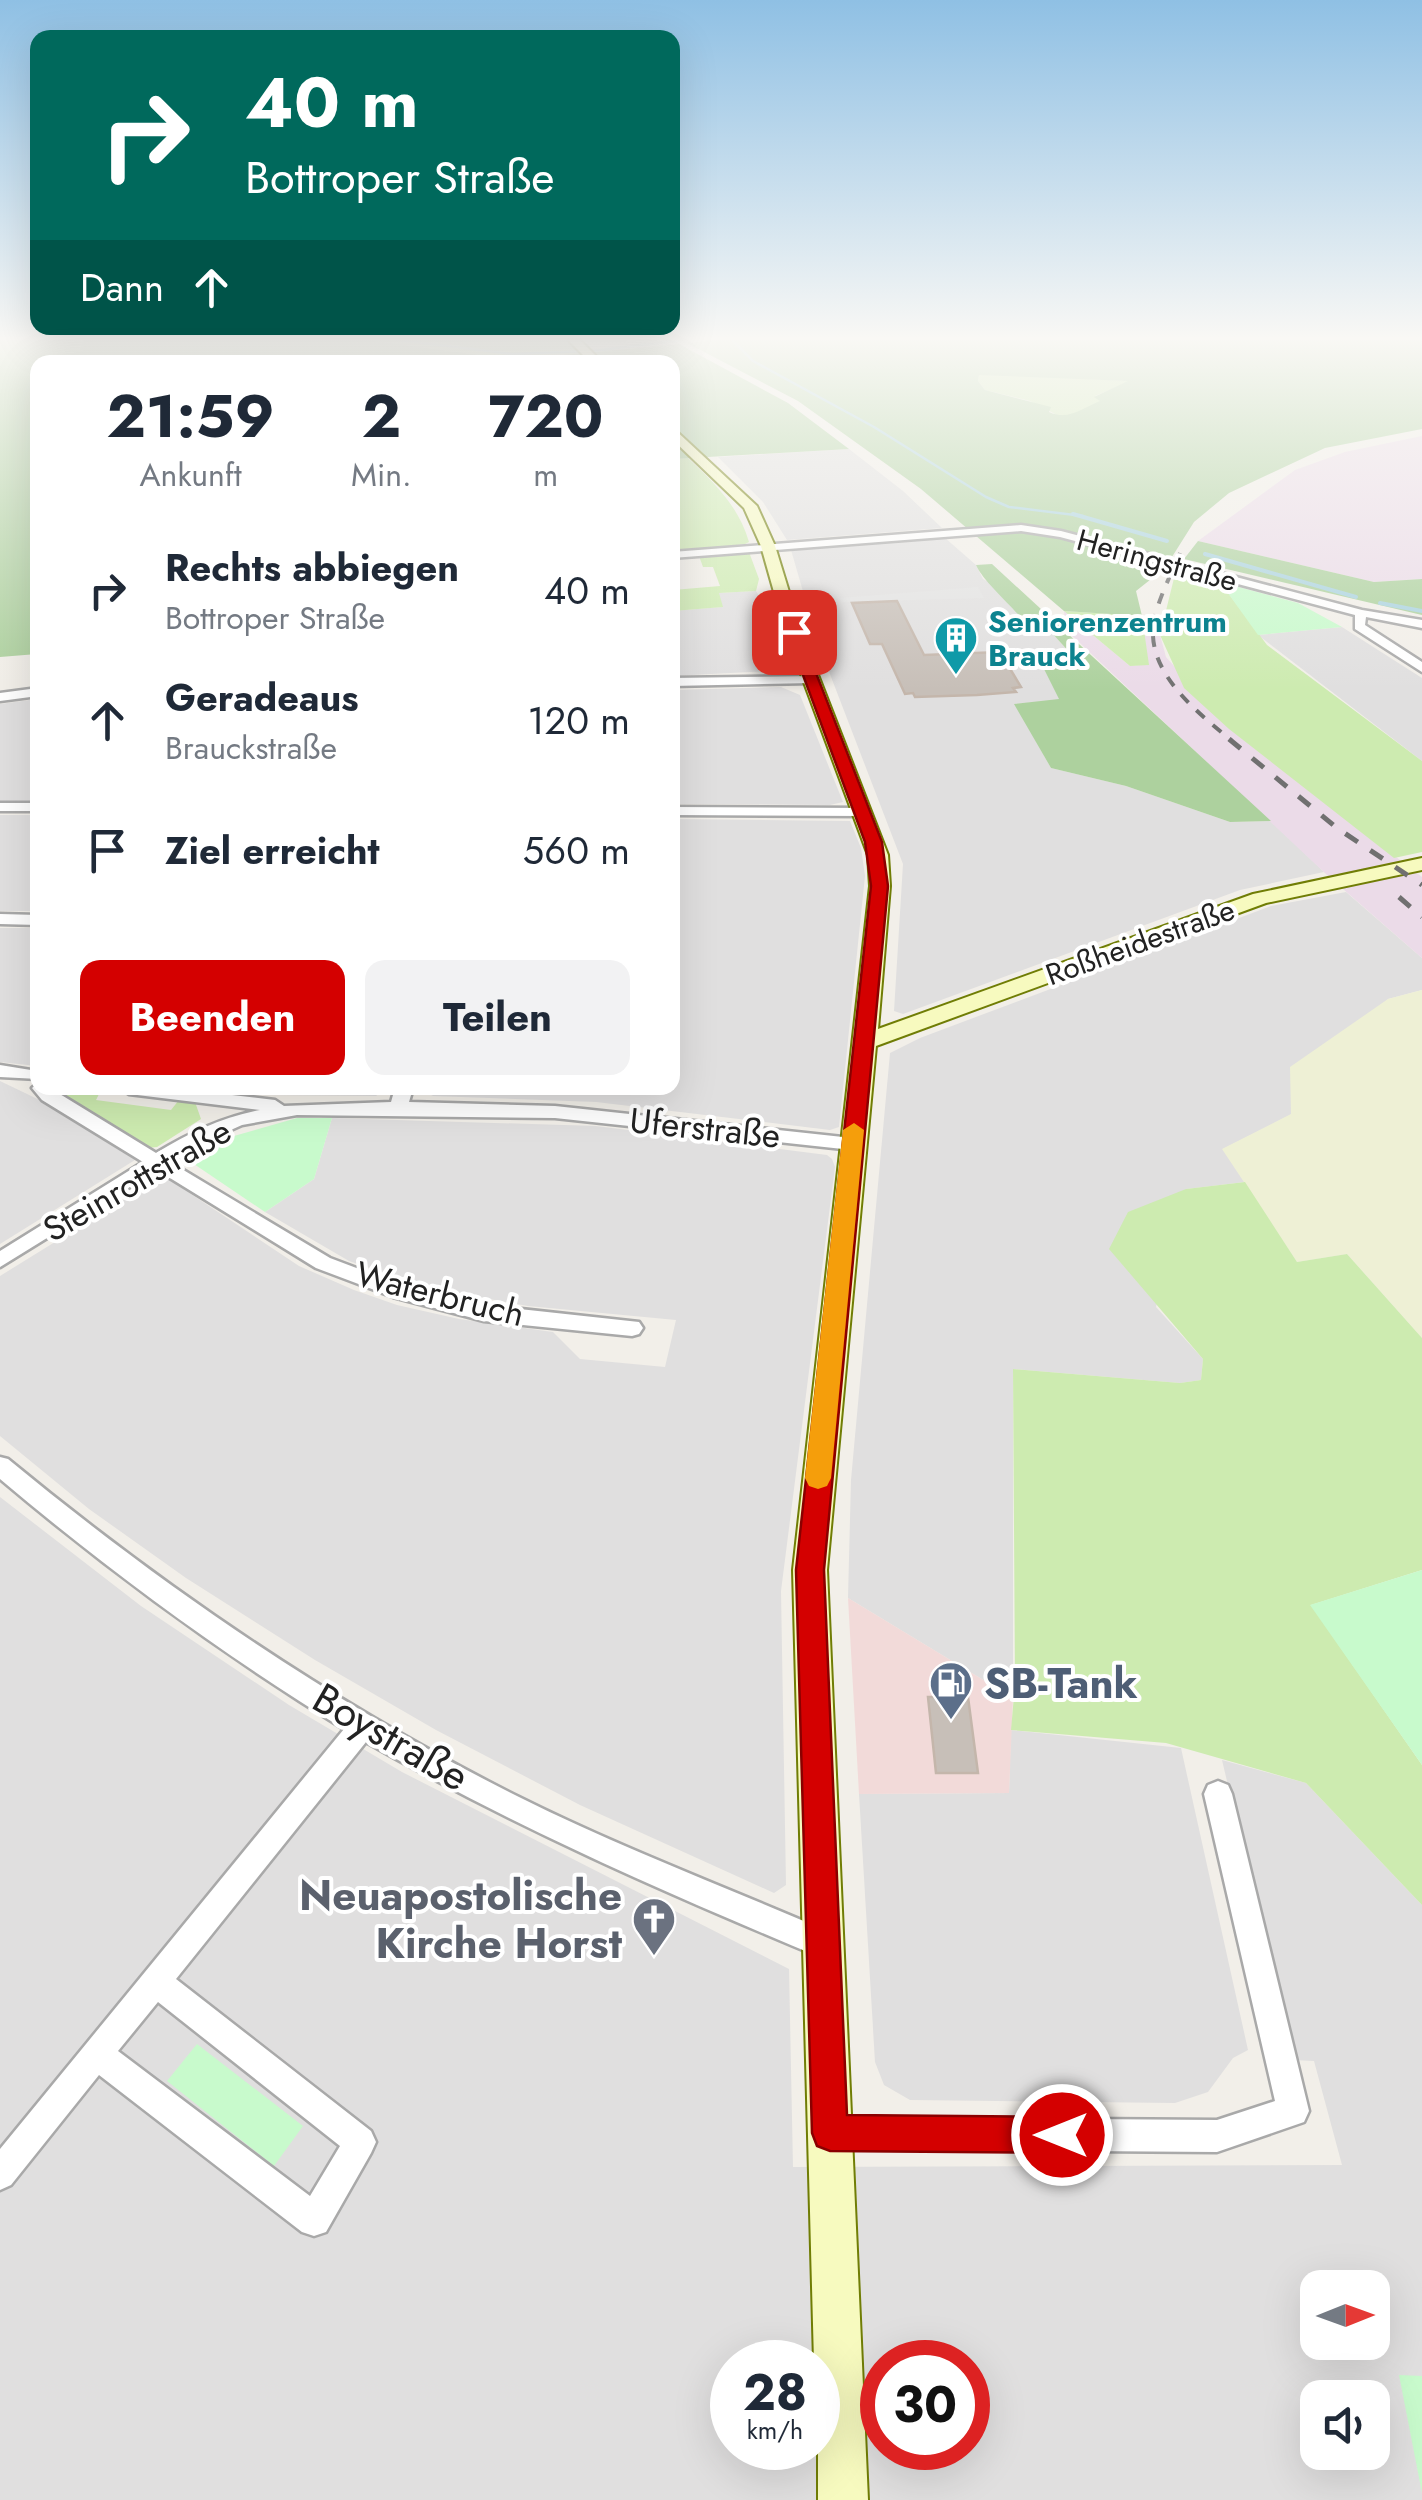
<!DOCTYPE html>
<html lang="de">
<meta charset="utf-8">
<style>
:root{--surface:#fff;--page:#f2f2f3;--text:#1f2937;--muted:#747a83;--accent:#d40000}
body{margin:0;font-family:Jost,sans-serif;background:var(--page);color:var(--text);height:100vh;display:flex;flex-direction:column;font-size:38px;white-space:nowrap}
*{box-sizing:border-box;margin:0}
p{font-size:32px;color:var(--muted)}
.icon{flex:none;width:55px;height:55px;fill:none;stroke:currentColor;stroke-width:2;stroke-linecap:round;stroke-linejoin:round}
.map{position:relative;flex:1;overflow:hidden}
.panel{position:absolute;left:30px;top:355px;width:650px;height:740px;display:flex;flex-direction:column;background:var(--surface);border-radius:20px;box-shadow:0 10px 40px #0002}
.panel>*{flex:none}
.banner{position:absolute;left:30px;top:30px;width:650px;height:305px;border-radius:20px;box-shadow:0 10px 40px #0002;background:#00695c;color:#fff;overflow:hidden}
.needle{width:65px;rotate:89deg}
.tools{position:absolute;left:1300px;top:2270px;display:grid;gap:20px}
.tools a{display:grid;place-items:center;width:90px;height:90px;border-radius:20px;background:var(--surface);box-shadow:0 10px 40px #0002;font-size:50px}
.speed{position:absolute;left:710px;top:2340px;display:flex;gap:20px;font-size:50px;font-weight:700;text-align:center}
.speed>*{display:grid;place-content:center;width:130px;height:130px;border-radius:50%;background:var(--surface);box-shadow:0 10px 40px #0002;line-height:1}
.speed small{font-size:25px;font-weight:400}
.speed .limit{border:15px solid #d22;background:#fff;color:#111}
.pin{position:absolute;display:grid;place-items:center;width:85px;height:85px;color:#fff;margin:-42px;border-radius:20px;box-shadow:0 5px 15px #0006}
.me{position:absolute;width:110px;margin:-55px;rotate:270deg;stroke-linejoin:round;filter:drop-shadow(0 0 8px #0008)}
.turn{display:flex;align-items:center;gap:35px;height:210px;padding:0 50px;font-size:45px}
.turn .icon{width:130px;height:130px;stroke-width:2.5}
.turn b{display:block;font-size:70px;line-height:85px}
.then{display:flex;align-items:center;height:95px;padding:0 50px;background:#0003;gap:20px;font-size:38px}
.eta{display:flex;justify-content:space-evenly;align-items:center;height:170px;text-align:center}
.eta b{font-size:60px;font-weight:700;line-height:70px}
.primary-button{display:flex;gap:20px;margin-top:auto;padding:20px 50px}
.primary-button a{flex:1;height:115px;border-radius:20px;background:var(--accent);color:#fff;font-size:40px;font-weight:700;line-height:115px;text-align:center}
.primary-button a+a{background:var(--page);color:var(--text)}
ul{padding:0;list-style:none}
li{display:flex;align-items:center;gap:30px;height:130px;padding:0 50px}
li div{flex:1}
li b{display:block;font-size:38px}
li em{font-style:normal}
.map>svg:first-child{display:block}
.residential{fill:#e0dfdf;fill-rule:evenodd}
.commercial{fill:#f2dad9}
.industrial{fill:#ebdbe8}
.farmland{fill:#eef0d5}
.grass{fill:#cdebb0}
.forest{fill:#add19e;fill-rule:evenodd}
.park{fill:#c8facc}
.parking{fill:#e2e2e2}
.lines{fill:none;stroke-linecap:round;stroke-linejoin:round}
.stream-far1{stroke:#aad3df;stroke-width:2.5}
.stream{stroke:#aad3df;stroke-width:4}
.building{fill:#c7bfb8;stroke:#c4b6ab;stroke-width:2.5}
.street-casing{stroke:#a9a9a9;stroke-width:5}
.secondary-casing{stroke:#707d05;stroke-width:4}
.street{fill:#fff;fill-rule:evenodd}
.secondary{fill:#f7fabf;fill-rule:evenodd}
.rail-far1{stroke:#707070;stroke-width:4;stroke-dasharray:11 11;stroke-linecap:butt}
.rail{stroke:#707070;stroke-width:5;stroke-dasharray:15 15;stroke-linecap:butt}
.route{fill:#d40000;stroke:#8a0000;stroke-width:2.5}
.slow{fill:#f59e0b}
.labels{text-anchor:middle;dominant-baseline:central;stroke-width:8;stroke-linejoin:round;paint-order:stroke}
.far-street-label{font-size:30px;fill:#222;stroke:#fff}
.far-culture-label{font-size:30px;font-weight:bold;fill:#0d838f;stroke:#fff;text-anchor:start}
.street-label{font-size:35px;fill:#222;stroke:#fff}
.near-service-label{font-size:42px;font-weight:bold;fill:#4e5e75;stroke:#fff;text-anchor:start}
.near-street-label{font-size:42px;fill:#222;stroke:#fff}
.near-worship-label{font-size:42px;font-weight:bold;fill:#5b616d;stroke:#fff;text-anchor:end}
</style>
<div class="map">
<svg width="1422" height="2500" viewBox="0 0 1422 2500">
<rect width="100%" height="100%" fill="#f2efe9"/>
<g class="residential">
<polygon points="849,449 903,491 942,528 787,540 763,502 718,457"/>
<polygon points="944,537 976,565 983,579 996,586 1022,619 1041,621 1072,655 1060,700 1015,704 1051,768 1126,786 1230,822 1271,821 1324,872 1240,890 903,1014 894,1011 903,864 818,643 791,550"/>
<polygon points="756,591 773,618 790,670 673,676 673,611 722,607 718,593"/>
<polygon points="1342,627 1422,678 1422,761 1258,635"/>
<polygon points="781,687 800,695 843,802 830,805 673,804 673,690"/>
<polygon points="37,699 37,801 0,801 0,704"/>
<rect x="0" y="815" width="37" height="96"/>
<polygon points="673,819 850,821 861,848 865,876 839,1127 830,1130 596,1102 433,1096 426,1092 427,1088 672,1088"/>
<polygon points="1346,892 1422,958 1422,990 1388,999 1292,1114 1223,1149 1245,1182 1186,1189 1156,1307 1203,1359 1201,1380 1180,1383 1013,1369 1013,1698 848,1598 851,1480 890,1053 920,1038 1271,906"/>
<polygon points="0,928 37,928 37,1066 0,1062"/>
<polygon points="0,1081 50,1105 135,1160 0,1244"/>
<polygon points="209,1088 387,1088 376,1096 271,1095"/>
<polygon points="332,1118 596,1126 827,1155 832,1159 835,1167 781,1591 786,1885 774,1893 580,1805 436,1730 315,1660 186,1578 89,1509 0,1436 0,1276 160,1177 167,1178 299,1266 354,1290 397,1305 459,1319 553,1332 580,1359 665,1367 676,1320 528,1306 428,1288 349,1261 265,1212 314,1179"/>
<path d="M0 1497 141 1606 289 1705 402 1772 789 1969 793 2167 1342 2165 1314 2061 1293 2060 1222 1760 1306 1783 1422 1905V2500H0ZM1318 2288H1372V2342H1318ZM732 2362H818V2448H732ZM882 2362H968V2448H882ZM1318 2398H1372V2452H1318Z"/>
<polygon points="1011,1730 1181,1748 1248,2050 1233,2058 1208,2092 1175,2103 910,2100 884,2085 875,2062 859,1794 1009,1793"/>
</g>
<polygon class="commercial" points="848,1598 1013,1698 1009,1793 859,1794"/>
<g class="industrial">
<polygon points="1422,436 1422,579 1374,582 1198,541 1295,470 1345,452"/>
<polygon points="1064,611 1130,666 1148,664 1142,616 1163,615 1160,635 1166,657 1230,729 1422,877 1422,958 1327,875 1066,630"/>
</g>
<polygon class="farmland" points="1422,990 1422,1338 1347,1254 1297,1262 1222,1149 1291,1114 1290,1067 1388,999"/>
<g class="grass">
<polygon points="368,340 425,340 491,351 575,349 579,354 487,356"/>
<polygon points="979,374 1131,381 1095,396 1101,401 1073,415 1057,415 1030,401 985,390 978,381"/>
<path d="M688 458C715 484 738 505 749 542L745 544 673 553V459Z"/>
<polygon points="749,552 759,579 756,591 719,593 723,607 673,611 673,590 720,586 713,567 703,567 699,556"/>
<polygon points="1176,570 1220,582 1267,645 1422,761 1422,852 1394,858 1229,729 1184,688 1160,635"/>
<polygon points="1064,611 1142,616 1149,665 1130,666"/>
<polygon points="66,1088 101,1090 96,1100 171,1110 179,1100 195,1102 201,1119 157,1147 147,1148 61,1096"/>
<polygon points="1245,1182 1297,1262 1347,1254 1422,1338 1422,1570 1311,1605 1422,1765 1422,1905 1306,1783 1166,1743 1011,1730 1015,1684 1013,1369 1180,1383 1201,1380 1203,1359 1109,1249 1128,1212 1186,1189"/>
</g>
<g class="forest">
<polygon points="0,340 367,340 487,356 562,355 679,344 788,403 849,449 673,459 672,362 38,362 37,654 0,657"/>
<polygon points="425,340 567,340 575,349 491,351"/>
<path d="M715 340H1422V429L1325 448 1229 493 1194 522 1165 568 1136 591 1142 616 1064 611 921 489 798 401 687 343ZM979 375 1128 381 1094 397 1100 401C1082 408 1069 421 1049 412L1051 407 985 390 978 381Z"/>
<polygon points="1198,541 1374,582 1422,579 1422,615 1184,559"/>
<path d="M992 564 1271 821 1230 822 1126 786 1051 768 1014 704 1059 699 1040 661 1071 654 1041 621 1022 619C1009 603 983 581 976 565Z"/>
</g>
<g class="park">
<polygon points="1220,582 1298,603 1342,627 1258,635"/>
<polygon points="297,1118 332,1118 314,1179 265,1212 188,1160 213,1142"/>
<polygon points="1422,1570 1422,1765 1310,1605"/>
<polygon points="197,2044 303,2126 274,2166 167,2081"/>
<polygon points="1399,2375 1422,2376 1422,2493"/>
</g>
<polygon class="parking" points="978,587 984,598 842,602 840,598"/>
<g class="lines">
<g class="stream-far1">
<polyline points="399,340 512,354 592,351 683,340"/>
<polyline points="732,340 753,361 874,427 986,497 1009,507 1083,516"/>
</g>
<g class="stream">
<polyline points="1073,514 1167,541"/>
<polyline points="1205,554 1356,597"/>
<polyline points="1380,603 1422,611"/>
</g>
</g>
<g class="building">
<polygon points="897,601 924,655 1000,652 1021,687 1013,688 1016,692 977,695 915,697 913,693 905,694 882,644 870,644 852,603"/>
<polygon points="928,1697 968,1697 978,1773 936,1773"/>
</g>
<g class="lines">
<g class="street-casing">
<g id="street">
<polygon points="1021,525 1061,531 1362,610 1422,620 1422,628 1366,617 1365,625 1422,662 1422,672 1355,629 1355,615 1060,537 1021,531 672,558 672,552"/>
<polygon points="816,676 816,682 812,683 672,686 672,678"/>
<polygon points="38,688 38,696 0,701 0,693"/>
<rect x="0" y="803" width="38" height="8"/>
<polygon points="672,807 863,808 870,812 863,816 672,815"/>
<polygon points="0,914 38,915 38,925 0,924"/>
<polygon points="0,1065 37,1071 38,1079 0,1077"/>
<path d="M38 1083V1088H50L156 1153C189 1133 222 1117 260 1110L129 1094 120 1088H171L275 1100 284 1106 391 1102 395 1088H413L409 1102 555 1106 852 1138 861 1144 852 1150 555 1118 297 1115 242 1125 195 1146 170 1162 330 1258 404 1286 484 1305 639 1322 643 1328 639 1334 632 1336 484 1321 393 1297 316 1268 157 1170 0 1267V1251L143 1162 42 1100 32 1088Z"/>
<path d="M0 1457 8 1459C167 1590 335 1705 519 1797 621 1848 728 1888 832 1933L837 1943 832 1953 822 1958C666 1893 513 1826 366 1742L176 1979 371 2131 376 2142 371 2153 326 2232 314 2236 302 2232 99 2075 11 2185 0 2190V2149L344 1729C222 1654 109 1571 0 1479ZM158 2002 340 2146 310 2196 118 2051Z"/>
<polygon points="1218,1781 1228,1785 1232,1794 1309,2111 1304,2122 1217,2152 830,2149 819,2144 814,2133 819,2122 830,2117 1217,2120 1275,2101 1204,1794 1208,1785"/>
</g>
</g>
<g class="secondary-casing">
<g id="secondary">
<polygon points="568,340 580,340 602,362 590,362"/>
<polygon points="672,427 757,506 775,546 801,631 888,855 890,886 878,1029 1253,894 1422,858 1422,870 1266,903 876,1046 827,1570 868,2500 818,2500 818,2362 814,2362 793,1570 870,886 868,855 785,631 761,546 744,508 672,439"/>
</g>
</g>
<use href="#street" class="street"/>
<use href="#secondary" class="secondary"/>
<path class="rail-far1" d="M1180 553C1170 578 1152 609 1153 636 1155 680 1202 716 1232 741"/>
<g class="rail">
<polyline points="1229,739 1337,828 1422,885"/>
<polyline points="1399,897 1422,917"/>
</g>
</g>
<linearGradient id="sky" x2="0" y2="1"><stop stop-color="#8fc0e4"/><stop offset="0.49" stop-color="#f9f8f5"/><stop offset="1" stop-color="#f9f8f5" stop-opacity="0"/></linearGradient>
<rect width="1422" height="690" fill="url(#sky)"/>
<polygon class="route" points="794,627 800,632 882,842 888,886 824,1570 847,2115 1062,2117 1075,2122 1080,2135 1075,2147 1062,2153 830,2151 817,2146 812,2133 796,1570 871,886 865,842 787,632"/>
<polygon class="slow" points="854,1123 864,1130 831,1478 827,1486 818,1489 809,1486 805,1478 843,1130"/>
<defs>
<g id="building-pin" transform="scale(2.25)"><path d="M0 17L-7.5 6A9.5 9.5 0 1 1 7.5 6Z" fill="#0f9aa8" stroke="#fff"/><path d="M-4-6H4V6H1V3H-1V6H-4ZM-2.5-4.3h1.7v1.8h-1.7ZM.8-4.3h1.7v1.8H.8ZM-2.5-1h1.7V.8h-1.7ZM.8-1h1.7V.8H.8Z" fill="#fff"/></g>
<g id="fuel-pin" transform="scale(2.25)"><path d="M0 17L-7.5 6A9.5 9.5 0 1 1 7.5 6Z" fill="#5c6f8a" stroke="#fff"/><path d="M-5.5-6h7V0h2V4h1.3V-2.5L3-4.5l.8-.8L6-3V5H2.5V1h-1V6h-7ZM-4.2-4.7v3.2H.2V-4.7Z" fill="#fff"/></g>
<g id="church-pin" transform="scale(2.25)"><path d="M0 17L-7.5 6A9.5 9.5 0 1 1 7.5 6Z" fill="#6b7280" stroke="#fff"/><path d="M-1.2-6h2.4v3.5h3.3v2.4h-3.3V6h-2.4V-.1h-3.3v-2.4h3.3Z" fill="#fff"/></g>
</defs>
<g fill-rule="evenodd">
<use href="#building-pin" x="956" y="638"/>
<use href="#fuel-pin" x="951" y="1683"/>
<use href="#church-pin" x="654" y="1919"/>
</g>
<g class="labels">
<g class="far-street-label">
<text transform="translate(1157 560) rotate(15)">Heringstraße</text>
<text transform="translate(1140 942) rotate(-20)">Roßheidestraße</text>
</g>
<g class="far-culture-label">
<text x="988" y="621">Seniorenzentrum<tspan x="988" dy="34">Brauck</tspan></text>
</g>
<g class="street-label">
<text transform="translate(705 1128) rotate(6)">Uferstraße</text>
<text transform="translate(137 1180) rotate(-30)">Steinrottstraße</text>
<text transform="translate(440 1294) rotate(14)">Waterbruch</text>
</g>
<g class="near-service-label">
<text x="984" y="1683">SB-Tank</text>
</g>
<g class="near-street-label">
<text transform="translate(391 1737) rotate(30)">Boystraße</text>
</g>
<g class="near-worship-label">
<text x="622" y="1895">Neuapostolische<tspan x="622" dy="48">Kirche Horst</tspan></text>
</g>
</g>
</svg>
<div class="tools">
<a><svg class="needle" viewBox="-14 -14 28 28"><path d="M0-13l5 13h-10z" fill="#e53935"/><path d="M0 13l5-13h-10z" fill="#747a83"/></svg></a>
<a><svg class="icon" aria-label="sound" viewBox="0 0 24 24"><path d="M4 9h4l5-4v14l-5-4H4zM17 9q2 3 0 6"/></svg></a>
</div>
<div class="speed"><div>28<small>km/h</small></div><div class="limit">30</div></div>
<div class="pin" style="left:794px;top:632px;background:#d93025"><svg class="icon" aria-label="arrive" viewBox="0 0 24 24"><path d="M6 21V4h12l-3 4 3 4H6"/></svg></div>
<svg class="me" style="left:1062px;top:2135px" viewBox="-20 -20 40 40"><circle r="17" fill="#d40000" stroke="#fff" stroke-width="3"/><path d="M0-11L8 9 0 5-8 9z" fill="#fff"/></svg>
<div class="banner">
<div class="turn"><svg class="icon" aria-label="right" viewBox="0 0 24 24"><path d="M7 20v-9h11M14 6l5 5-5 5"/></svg><div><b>40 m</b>Bottroper Straße</div></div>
<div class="then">Dann<svg class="icon" aria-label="ahead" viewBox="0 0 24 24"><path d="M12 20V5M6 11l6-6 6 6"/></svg></div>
</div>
<section class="panel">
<div class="eta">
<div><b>21:59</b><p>Ankunft</p></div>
<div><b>2</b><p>Min.</p></div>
<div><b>720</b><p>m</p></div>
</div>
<ul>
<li><svg class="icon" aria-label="right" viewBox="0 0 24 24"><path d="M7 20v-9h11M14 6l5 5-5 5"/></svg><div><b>Rechts abbiegen</b><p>Bottroper Straße</p></div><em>40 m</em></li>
<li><svg class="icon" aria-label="ahead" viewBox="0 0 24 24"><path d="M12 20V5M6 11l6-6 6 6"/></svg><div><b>Geradeaus</b><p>Brauckstraße</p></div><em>120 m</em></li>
<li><svg class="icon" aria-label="arrive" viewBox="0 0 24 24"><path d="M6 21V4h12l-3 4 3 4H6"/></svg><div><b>Ziel erreicht</b></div><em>560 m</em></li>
</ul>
<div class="primary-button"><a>Beenden</a><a>Teilen</a></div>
</section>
</div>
